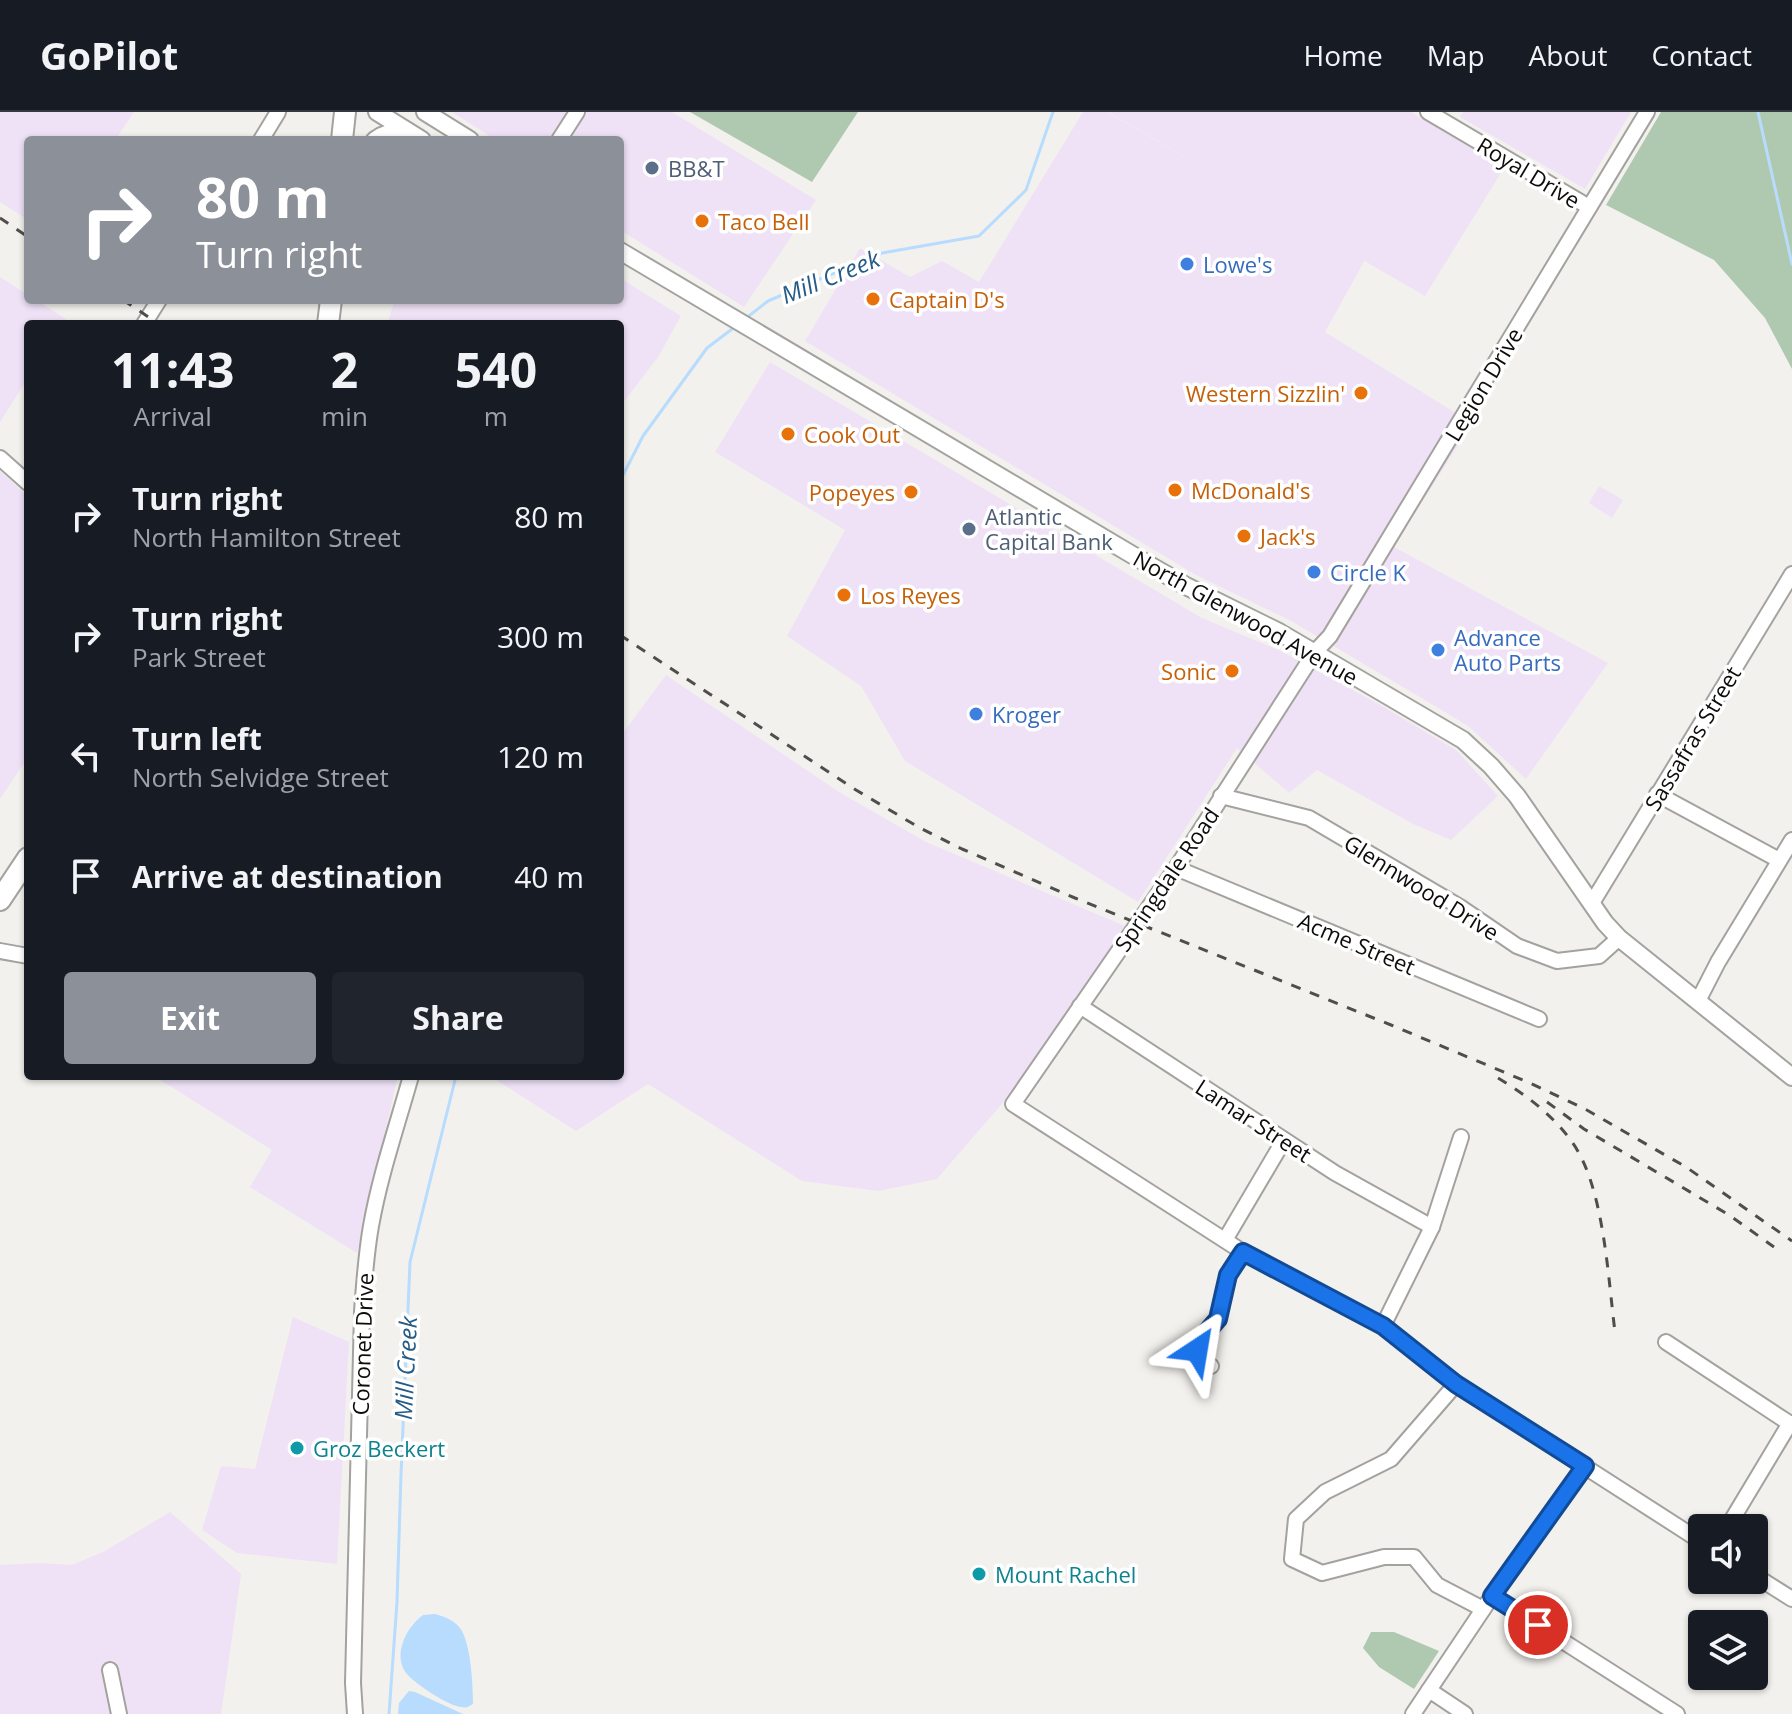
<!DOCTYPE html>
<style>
:root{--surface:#171b24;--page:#20242c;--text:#f1f3f6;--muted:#9ea1a6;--line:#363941;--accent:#8c9099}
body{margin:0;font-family:"Open Sans",sans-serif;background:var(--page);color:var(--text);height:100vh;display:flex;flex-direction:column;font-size:30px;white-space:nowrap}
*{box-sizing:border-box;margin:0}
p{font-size:26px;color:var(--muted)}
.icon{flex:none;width:44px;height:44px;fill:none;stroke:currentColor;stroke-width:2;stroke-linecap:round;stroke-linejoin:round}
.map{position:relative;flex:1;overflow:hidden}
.drawer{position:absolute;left:24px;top:208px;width:600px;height:760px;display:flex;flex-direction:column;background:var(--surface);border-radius:8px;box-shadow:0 2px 6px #0004}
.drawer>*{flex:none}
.top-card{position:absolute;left:24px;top:24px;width:600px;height:168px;border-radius:8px;box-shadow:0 2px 6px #0004;background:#8c9099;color:#fff;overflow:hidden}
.fabs{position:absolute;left:1688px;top:1402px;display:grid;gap:16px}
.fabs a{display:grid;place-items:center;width:80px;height:80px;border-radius:8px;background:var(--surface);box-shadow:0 2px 6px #0004;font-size:40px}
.pin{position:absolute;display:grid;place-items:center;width:68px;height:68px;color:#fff;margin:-34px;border:4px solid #fff;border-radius:50%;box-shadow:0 2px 8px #0007}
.me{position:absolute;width:88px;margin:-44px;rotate:33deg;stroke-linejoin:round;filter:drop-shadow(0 0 6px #0008)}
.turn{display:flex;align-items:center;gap:28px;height:168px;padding:0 40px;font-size:36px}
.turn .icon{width:104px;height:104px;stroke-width:2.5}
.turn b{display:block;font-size:56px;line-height:68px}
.eta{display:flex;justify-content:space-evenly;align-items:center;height:136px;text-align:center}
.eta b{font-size:48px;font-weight:700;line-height:56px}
.action{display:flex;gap:16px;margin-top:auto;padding:16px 40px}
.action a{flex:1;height:92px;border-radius:8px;background:var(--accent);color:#fff;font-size:32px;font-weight:700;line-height:92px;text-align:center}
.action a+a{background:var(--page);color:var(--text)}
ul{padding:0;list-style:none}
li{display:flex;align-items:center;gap:24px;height:120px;padding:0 40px}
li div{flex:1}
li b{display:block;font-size:30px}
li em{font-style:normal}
header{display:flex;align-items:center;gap:48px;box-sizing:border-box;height:112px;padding:0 40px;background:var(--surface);border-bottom:2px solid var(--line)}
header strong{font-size:38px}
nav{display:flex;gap:44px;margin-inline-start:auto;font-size:28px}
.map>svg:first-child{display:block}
.commercial{fill:#f0e2f6}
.industrial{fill:#efe2f7}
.green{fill:#afc9b1}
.water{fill:#b7dcfe}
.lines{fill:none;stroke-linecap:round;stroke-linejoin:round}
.stream{stroke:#b7dcfe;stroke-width:3}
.minor-casing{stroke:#a4a29e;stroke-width:18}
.major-casing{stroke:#a4a29e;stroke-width:20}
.highway-casing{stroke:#a4a29e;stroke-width:24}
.minor{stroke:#fff;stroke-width:14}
.major{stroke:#fff;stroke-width:16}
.highway{stroke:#fff;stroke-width:20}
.rail{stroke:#4f4e4c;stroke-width:3;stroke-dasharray:10 10;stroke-linecap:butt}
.route-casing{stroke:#114b97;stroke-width:20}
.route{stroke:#1a73e8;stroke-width:14}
.service-dot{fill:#5c6f8a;stroke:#fff;stroke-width:3}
.food-dot{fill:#e8710a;stroke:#fff;stroke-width:3}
.shop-dot{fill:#3f7fe0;stroke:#fff;stroke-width:3}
.culture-dot{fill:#0f9aa8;stroke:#fff;stroke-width:3}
.labels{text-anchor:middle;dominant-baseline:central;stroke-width:7;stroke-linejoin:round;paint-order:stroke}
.service-label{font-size:22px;fill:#4e5e75;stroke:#fff;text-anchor:start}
.street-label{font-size:22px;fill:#0d0c0b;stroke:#fff}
.food-label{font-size:22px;fill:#c56008;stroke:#fff;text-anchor:start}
.shop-label{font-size:22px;fill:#366cbe;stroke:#fff;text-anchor:start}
.culture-label{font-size:22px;fill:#0d838f;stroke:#fff;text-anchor:start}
.water-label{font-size:24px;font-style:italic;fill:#255b87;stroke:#fff}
</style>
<header>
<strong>GoPilot</strong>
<nav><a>Home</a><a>Map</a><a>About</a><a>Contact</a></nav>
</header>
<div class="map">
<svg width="1792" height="1602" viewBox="0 0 1792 1602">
<rect width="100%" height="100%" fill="#f3f1ed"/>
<g class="commercial">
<polygon points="452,0 672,0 816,88 744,195 620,118 620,28 496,28"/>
<polygon points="1083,0 1107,0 1365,148 1325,220 1472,311 1394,435 1608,551 1526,667 1468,614 1435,594 1291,509 1196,463 805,229 860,136 910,165 942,149 979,170"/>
<polygon points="620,166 681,204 658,245 620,295 620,212 387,212 395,188 620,188"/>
<polygon points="770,250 1202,506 1281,539 1382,594 1456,638 1498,684 1451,728 1413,712 1317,658 1289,681 1237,636 1138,790 905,649 861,574 787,524 845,418 715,340"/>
</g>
<g class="industrial">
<polygon points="0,0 134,0 115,28 28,28 28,108 0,90"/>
<polygon points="1108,0 1411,0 1504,56 1425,184"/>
<polygon points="1463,0 1631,0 1585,77 1460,5"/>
<polygon points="0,165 28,183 28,188 36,188 66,207 63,212 28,212 28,266 0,310"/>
<polygon points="0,359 28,385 28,645 0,687"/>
<polygon points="1599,374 1623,388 1612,406 1589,391"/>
<polygon points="666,563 839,680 926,730 1125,814 1006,987 937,1067 878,1079 802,1069 648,972 576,1019 490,964 620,964 620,625"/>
<polygon points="154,964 398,964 357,1141 250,1075 272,1038"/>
<polygon points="293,1205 349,1230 337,1452 237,1441 202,1418 221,1354 255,1357"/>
<polygon points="170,1400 241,1462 221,1602 0,1602 0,1453 40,1451 72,1453 105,1439"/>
</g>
<g class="green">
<polygon points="690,0 858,0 812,70"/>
<polygon points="1661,0 1792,0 1792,257 1765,206 1714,148 1606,93"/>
<polygon points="1371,1520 1394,1520 1439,1539 1414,1577 1379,1555 1363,1536"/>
</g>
<g class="water">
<path d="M435 1502C446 1505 456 1509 462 1519 471 1536 473 1573 473 1592 467 1595 468 1596 461 1595 448 1594 410 1569 404 1558 394 1538 408 1514 423 1503Z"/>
<polygon points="409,1579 415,1580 463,1602 398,1602 399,1591"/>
</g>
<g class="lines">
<g class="stream">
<polyline points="1758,0 1792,152"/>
<polyline points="745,207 768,189 882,141 979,124 1026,78 1053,0"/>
<polyline points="620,369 643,324 707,236 736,214"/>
<polyline points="389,1602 397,1490 401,1362 410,1150 456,964"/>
</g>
<g class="minor-casing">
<g id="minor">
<polyline points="1428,0 1589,95"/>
<polyline points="1647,0 1330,524 1315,540 1176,756 1013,992 1243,1140 1383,1214 1456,1272 1702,1430"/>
<polyline points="261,28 278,0"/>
<polyline points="559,28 577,0"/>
<polyline points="144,212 159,188"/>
<polyline points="0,346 28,371"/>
<polyline points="1657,682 1779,748"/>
<polyline points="1221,684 1309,706 1460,795 1517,834 1557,849 1599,844 1619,826"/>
<polyline points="1176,756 1539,907"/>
<polyline points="1592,791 1792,462"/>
<polyline points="0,839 28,844"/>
<polyline points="1698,889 1718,850 1792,728"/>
<polyline points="1080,894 1335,1061 1432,1115"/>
<polyline points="1225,1128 1284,1028"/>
<polyline points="1383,1214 1432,1115 1461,1025"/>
<polyline points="1666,1230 1792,1313"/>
<polyline points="1211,1254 1201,1249 1197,1238 1199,1229 1218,1207 1228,1163 1243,1140"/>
<polyline points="1456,1272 1391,1347 1325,1380 1296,1407 1292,1447 1322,1461 1384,1445 1414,1445 1437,1473 1483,1497"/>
<polyline points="1727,1416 1790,1311"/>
<polyline points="1754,1463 1792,1487"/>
<polyline points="1492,1484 1677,1602"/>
<polyline points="110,1558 119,1602"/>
<polyline points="1429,1578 1465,1602"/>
<path d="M355 1602 353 1571 362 1200C364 1171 366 1142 371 1114 380 1063 397 1014 411 964"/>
<polyline points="1413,1602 1492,1484 1585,1354"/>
</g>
</g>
<g class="major-casing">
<g id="major">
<polyline points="377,0 422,28"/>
<polyline points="425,0 470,28"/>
<path d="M375 28C385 21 394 18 407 19"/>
<polyline points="620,139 1146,451 1184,473 1279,520 1463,628 1491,654 1517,684 1605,811 1619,826 1792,965"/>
</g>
</g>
<g class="highway-casing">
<g id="highway">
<polyline points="342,28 345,0"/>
<polyline points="328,212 331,188"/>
<polyline points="0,788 28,746"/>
</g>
</g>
<use href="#minor" class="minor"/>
<use href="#major" class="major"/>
<use href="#highway" class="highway"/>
<g class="rail">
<polyline points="0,106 28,125"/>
<polyline points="123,188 159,212"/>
<polyline points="620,523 856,678 920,716 962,737 1075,786 1391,913 1530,971 1585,997 1686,1055 1792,1129"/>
<path d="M1498 966C1526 983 1553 1003 1572 1030 1604 1074 1608 1166 1615 1220"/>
<polyline points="1547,990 1584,1017 1729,1103 1774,1135"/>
</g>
</g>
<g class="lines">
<g class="route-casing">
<polyline id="route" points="1197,1238 1199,1229 1218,1207 1228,1163 1243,1140 1383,1214 1456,1272 1585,1354 1492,1484 1538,1513"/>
</g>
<use href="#route" class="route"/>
</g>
<g class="service-dot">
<circle cx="652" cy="56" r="8"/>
<circle cx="969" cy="417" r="8"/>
</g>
<g class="food-dot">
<circle cx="702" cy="109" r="8"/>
<circle cx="873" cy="187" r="8"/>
<circle cx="1361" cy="281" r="8"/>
<circle cx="788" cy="322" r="8"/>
<circle cx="1175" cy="378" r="8"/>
<circle cx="911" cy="380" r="8"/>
<circle cx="1244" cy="424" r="8"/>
<circle cx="844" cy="483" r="8"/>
<circle cx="1232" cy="559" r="8"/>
</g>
<g class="shop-dot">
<circle cx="1187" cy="152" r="8"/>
<circle cx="1314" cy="460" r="8"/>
<circle cx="1438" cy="538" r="8"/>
<circle cx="976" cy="602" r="8"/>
</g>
<g class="culture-dot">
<circle cx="297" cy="1336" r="8"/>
<circle cx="979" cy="1462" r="8"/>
</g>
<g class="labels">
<g class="service-label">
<text x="668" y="56">BB&amp;T</text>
<text x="985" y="404">Atlantic<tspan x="985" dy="25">Capital Bank</tspan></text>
</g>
<g class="street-label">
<text transform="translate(1529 60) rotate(31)">Royal Drive</text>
<text transform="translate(1483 272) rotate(-59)">Legion Drive</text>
<text transform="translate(1246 505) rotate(29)">North Glenwood Avenue</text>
<text transform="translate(1692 626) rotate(-59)">Sassafras Street</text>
<text transform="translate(1166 767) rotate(-56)">Springdale Road</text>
<text transform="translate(1422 775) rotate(32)">Glennwood Drive</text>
<text transform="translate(1357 831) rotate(23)">Acme Street</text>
<text transform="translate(1254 1008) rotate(33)">Lamar Street</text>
<text transform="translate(362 1232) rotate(-88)">Coronet Drive</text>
</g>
<g class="food-label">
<text x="718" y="109">Taco Bell</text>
<text x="889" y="187">Captain D's</text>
<text x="1345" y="281" text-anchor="end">Western Sizzlin'</text>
<text x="804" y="322">Cook Out</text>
<text x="1191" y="378">McDonald's</text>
<text x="895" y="380" text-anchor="end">Popeyes</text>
<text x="1260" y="424">Jack's</text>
<text x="860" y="483">Los Reyes</text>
<text x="1216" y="559" text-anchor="end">Sonic</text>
</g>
<g class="shop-label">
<text x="1203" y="152">Lowe's</text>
<text x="1330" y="460">Circle K</text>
<text x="1454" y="525">Advance<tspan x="1454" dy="25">Auto Parts</tspan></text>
<text x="992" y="602">Kroger</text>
</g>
<g class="culture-label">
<text x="313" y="1336">Groz Beckert</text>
<text x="995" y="1462">Mount Rachel</text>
</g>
<g class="water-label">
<text transform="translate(830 164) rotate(-22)">Mill Creek</text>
<text transform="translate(405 1256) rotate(-87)">Mill Creek</text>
</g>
</g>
</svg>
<div class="fabs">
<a><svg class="icon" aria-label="sound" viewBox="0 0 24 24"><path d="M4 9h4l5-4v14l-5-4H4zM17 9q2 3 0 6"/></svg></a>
<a><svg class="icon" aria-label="layers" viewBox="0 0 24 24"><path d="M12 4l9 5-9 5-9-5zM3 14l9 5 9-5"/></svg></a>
</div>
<div class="pin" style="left:1538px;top:1513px;background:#d93025"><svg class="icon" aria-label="arrive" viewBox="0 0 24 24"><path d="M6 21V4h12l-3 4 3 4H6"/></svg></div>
<svg class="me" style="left:1197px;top:1238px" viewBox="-20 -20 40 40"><path d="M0-17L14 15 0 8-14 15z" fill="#1a73e8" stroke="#fff" stroke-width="4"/></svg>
<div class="top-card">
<div class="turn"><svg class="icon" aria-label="right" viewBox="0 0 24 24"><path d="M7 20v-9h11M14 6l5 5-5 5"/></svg><div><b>80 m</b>Turn right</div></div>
</div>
<section class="drawer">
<div class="eta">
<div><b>11:43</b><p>Arrival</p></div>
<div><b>2</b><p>min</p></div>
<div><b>540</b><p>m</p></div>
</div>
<ul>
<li><svg class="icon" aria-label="right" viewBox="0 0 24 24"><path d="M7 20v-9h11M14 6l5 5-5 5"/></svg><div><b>Turn right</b><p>North Hamilton Street</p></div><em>80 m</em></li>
<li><svg class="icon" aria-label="right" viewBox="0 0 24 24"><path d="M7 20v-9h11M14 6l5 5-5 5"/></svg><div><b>Turn right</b><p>Park Street</p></div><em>300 m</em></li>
<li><svg class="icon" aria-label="left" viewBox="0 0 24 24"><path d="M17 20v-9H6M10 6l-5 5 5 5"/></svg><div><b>Turn left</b><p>North Selvidge Street</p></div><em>120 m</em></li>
<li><svg class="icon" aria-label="arrive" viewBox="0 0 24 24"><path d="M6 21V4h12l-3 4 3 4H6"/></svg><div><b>Arrive at destination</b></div><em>40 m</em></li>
</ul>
<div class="action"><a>Exit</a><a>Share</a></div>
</section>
</div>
